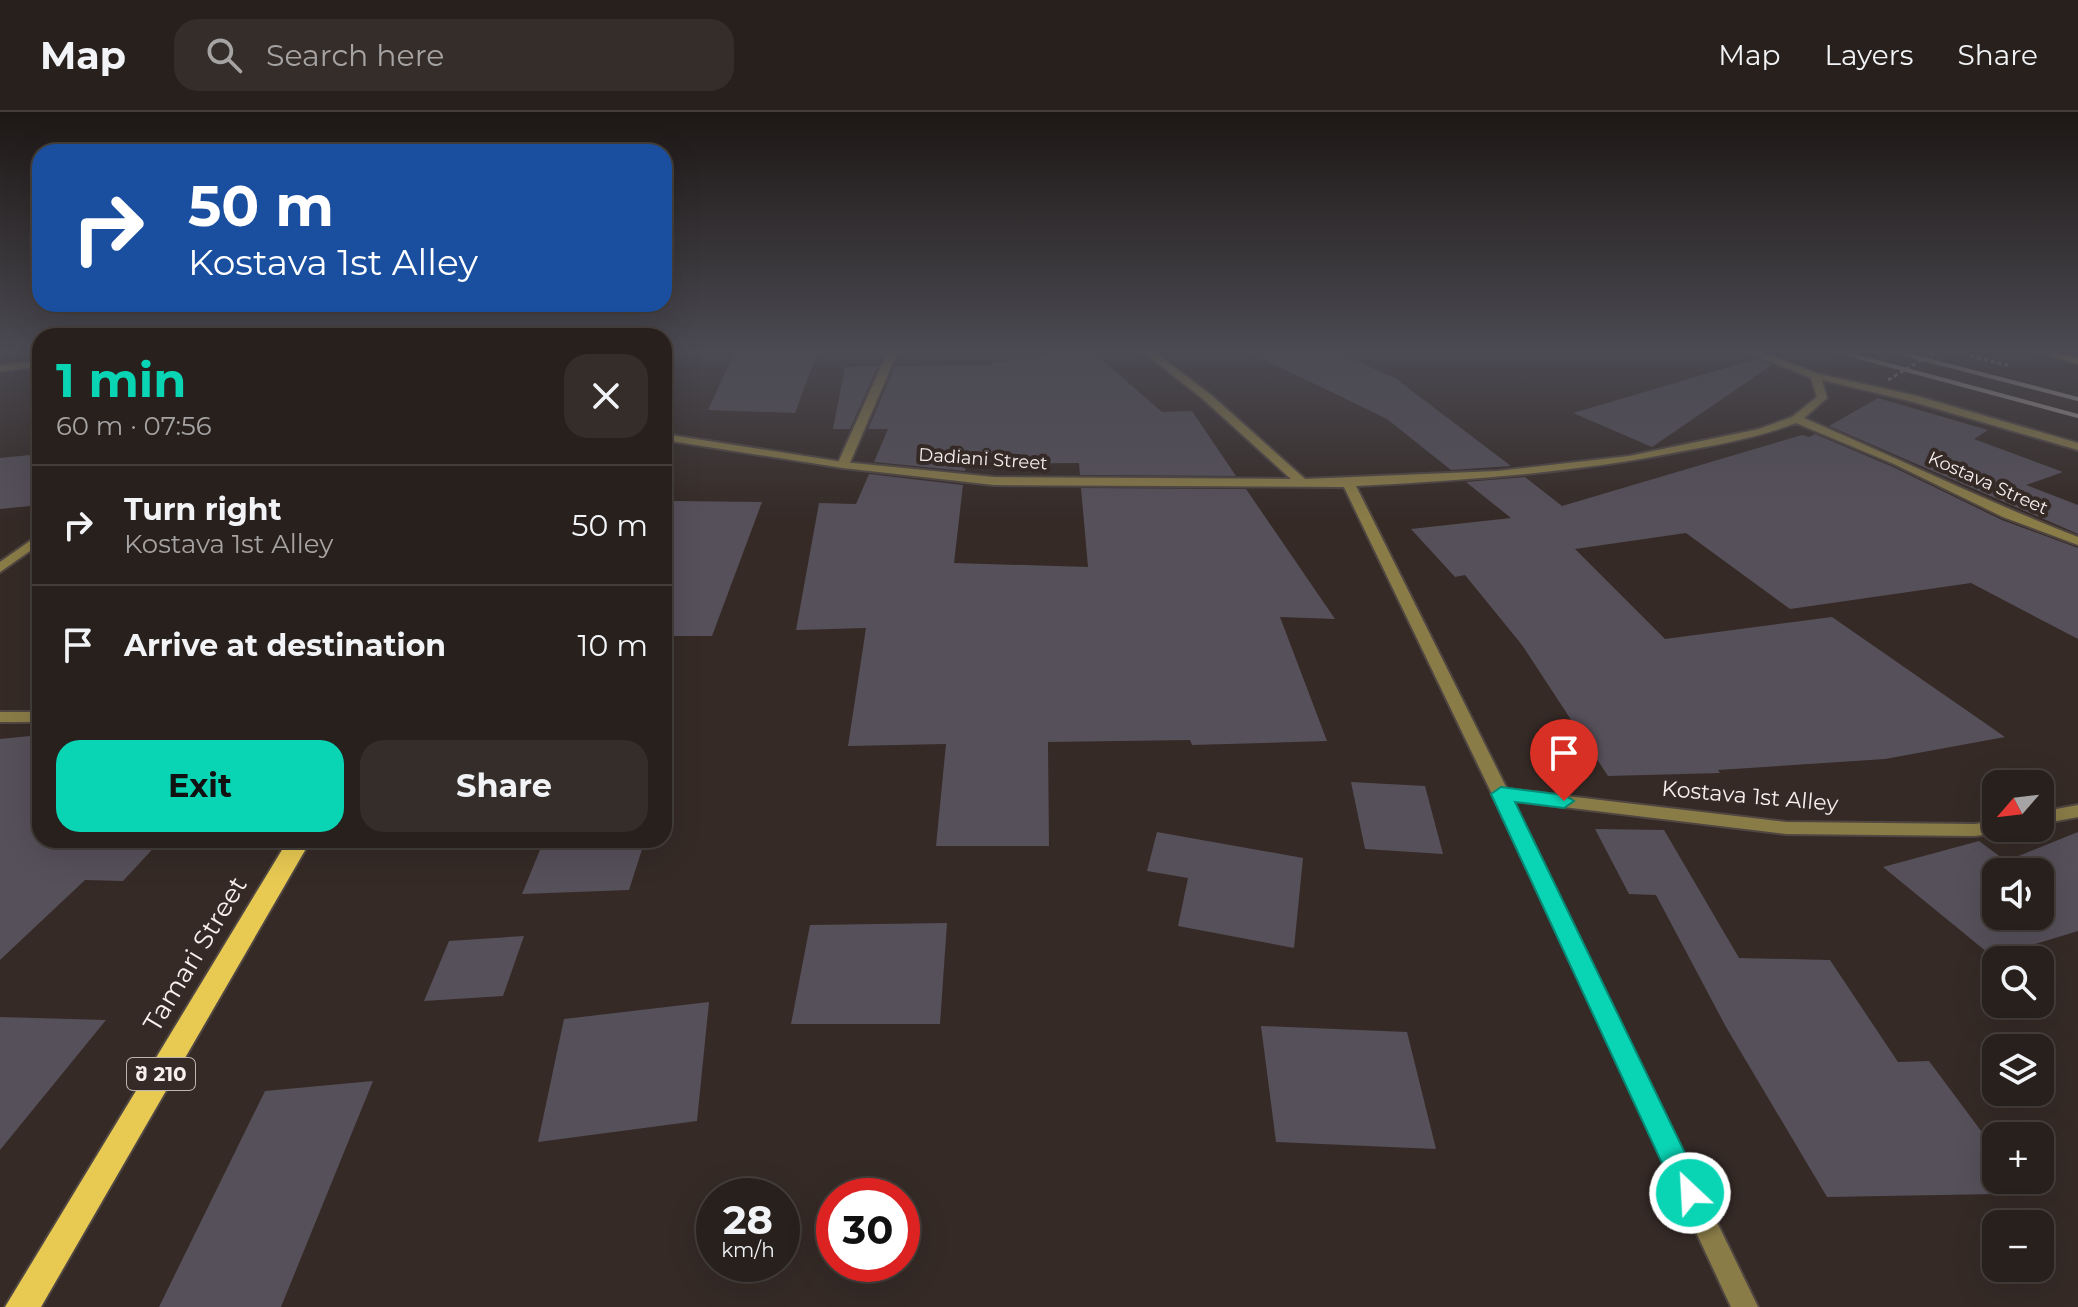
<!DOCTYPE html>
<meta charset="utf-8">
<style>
:root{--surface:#28201c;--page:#342d29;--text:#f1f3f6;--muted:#a5a3a3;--line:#443e3b;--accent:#09d5b5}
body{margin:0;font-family:Montserrat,"Noto Sans Georgian",sans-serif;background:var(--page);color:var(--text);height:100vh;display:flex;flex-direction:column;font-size:30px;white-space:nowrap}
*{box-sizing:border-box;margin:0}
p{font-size:26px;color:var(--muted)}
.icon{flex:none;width:44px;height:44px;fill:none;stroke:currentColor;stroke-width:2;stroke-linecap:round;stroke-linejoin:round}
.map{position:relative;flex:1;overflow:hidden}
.panel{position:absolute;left:32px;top:216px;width:640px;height:520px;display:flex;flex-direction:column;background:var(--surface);border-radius:24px;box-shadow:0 8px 32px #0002,0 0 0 2px var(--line)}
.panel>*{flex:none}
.top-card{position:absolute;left:32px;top:32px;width:640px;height:168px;border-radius:24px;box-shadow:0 8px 32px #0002,0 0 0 2px var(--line);background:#1a4fa0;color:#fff;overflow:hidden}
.needle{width:52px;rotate:242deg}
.fabs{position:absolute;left:1982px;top:658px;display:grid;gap:16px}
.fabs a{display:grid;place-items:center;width:72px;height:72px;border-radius:16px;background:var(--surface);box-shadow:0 8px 32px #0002,0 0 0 2px var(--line);font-size:40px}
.speed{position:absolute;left:696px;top:1066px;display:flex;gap:16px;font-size:40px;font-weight:700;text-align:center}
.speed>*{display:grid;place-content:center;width:104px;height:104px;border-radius:50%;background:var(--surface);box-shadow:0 8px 32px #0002,0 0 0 2px var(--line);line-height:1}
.speed small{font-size:20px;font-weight:400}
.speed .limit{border:12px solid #d22;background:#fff;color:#111}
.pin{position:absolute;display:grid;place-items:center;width:68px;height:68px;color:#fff;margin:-82px -34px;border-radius:50% 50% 50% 0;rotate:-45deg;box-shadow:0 0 8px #0007}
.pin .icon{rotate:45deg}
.me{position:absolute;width:88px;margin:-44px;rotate:335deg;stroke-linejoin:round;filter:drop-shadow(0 0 6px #0008)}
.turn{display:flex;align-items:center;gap:28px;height:168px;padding:0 24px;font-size:36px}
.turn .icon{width:104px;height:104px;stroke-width:2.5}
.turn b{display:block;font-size:56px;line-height:68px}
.round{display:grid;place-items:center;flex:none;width:84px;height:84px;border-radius:24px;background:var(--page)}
.overview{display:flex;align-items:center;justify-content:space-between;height:136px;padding:0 24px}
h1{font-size:48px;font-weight:700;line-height:60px;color:var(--accent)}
.action{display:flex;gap:16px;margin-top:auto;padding:16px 24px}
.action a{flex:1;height:92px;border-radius:24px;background:var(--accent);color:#111;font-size:32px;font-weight:700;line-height:92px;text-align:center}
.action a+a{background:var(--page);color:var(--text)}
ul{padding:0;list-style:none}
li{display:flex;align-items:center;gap:24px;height:120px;padding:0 24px;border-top:2px solid var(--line)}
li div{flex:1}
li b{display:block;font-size:30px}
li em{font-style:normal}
header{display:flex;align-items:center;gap:48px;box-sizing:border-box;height:112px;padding:0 40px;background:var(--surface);border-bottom:2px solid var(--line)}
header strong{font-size:38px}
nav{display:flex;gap:44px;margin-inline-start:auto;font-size:28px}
.search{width:560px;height:72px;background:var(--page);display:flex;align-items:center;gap:20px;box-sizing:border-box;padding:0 28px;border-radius:24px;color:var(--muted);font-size:30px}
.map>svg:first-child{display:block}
.building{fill:#56505a;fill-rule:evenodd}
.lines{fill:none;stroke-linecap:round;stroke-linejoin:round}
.service-casing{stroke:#504642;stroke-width:4}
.minor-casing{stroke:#504642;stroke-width:4}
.secondary-casing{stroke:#504642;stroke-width:4}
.primary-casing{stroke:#504642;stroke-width:4}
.path{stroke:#9a908d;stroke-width:3;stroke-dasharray:4 3;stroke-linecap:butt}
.service{fill:#8a7c47;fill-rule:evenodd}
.minor{fill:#8a7c47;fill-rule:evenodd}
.secondary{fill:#bfa84f;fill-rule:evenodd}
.primary{fill:#e8ca53;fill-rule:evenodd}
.rail{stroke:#a69d99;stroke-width:4}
.path-bridge{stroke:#9a908d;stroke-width:3;stroke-dasharray:4 3;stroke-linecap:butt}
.route{fill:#09d5b5;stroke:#068a76;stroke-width:2}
.labels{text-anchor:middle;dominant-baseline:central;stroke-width:8;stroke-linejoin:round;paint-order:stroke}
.far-street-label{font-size:18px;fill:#f8f0ed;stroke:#352a26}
.shield{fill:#352a26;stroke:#beb5b1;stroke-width:2}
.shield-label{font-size:20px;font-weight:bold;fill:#f8f0ed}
.street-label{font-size:22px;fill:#f8f0ed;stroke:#352a26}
.near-street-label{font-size:26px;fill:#f8f0ed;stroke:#352a26}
</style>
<header>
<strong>Map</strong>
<div class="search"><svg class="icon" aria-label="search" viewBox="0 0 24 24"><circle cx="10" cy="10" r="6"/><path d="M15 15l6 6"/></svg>Search here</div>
<nav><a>Map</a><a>Layers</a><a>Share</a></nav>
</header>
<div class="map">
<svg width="2078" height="1195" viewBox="0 0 2078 1195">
<rect width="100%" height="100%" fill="#352a26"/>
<g class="building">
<polygon points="735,239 818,239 795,301 708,298"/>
<polygon points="1075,239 1092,239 1162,300 1192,299 1236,364 1080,363 1079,351 966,352 965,359 874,350 888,317 868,317 895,254 993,253 992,251"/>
<polygon points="1247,239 1333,239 1395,266 1511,354 1451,358 1387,307"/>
<polygon points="1756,247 1772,253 1652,335 1573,301"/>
<polygon points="878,254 850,317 833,317 845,255"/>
<polygon points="1878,286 1988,318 1974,327 2063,360 2026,373 2078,393 2078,422 1829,314"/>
<polygon points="1815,322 1893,355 2002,408 2078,436 2078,527 1971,471 1790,497 1686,421 1575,437 1665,527 1832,505 2005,625 1885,647 1718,658 1720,661 1608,664 1522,533 1465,463 1455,465 1411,417 1511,406 1466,370 1525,365 1562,394 1802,323 1809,325"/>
<polygon points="40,342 40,393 0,397 0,346"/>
<polygon points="869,362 963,373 954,451 1088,455 1081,376 1246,377 1335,507 1280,505 1327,629 1192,633 1190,628 1048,630 1049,734 936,734 946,632 848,634 866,516 796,518 819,391 856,392"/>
<polygon points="673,389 762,390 712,524 664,524 664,405"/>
<polygon points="40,623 40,728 161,728 123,769 85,768 0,848 0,627"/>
<polygon points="1351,670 1425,674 1443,742 1365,737"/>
<polygon points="1595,717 1664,718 1739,846 1830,848 1898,950 1929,949 1996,1039 1996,1082 1827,1085 1726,915 1656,783 1629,782"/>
<polygon points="1157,720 1303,746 1294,836 1178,814 1188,766 1147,759"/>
<path d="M2078 720V819L1993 845 1883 755 1979 729 2006 749ZM1996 760H2040V804H1996Z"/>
<polygon points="544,728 645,728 629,778 522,782"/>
<polygon points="947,811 940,912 791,912 810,813"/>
<polygon points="524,824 503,884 424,889 449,829"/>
<polygon points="709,890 697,1009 538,1030 564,907"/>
<polygon points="0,905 106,908 0,1038"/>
<polygon points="1261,914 1407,920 1436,1037 1276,1030"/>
<polygon points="373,969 281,1195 159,1195 265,979"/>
</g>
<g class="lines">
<g class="service-casing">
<g id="service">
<polygon points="888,239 898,239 849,353 839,355 837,353"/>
<polygon points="40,422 40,432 0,460 0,450"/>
</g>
</g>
<g class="minor-casing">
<g id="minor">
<path d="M1142 239H1153L1211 283 1305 367 1497 359 1629 344 1759 317 1792 305 1817 285 1811 266 1744 239H1759L1819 262 1917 284 2078 331V338L1910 289 1822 268 1827 286 1804 306C1895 345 1985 389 2078 425V433L2003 405 1894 352 1796 311C1759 325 1722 332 1683 339 1575 361 1466 368 1356 374L1507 677 1786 710 1975 712 1996 709V716H2004L1996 721 1975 724 1786 722 1513 689 1758 1195H1731L1492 682 1344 375 994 373 843 356 664 328V322L843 350 994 365 1291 367 1203 287Z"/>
<polygon points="40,249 40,255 0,259 0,253"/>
<rect x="0" y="600" width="40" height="10"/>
<polygon points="2078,693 2078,705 2040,712 2040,700"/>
</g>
</g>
<g class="secondary-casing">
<polygon id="secondary" points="2031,239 2048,239 2078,246 2078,252"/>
</g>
<g class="primary-casing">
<polygon id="primary" points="288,728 311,728 41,1195 5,1195"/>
</g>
<polyline class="path" points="1950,239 2011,254"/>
<use href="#service" class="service"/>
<use href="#minor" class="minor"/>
<use href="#secondary" class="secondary"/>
<use href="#primary" class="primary"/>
<g class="rail">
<polyline points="1836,239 2078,304"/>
<polyline points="1892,239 2078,287"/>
</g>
<polyline class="path-bridge" points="1888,268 1936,239"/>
</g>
<linearGradient id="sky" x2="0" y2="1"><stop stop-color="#1d1715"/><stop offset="0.59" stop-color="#4b4a52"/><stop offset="1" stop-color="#4b4a52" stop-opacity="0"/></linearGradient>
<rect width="2078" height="406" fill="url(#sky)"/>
<polygon class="route" points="1501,675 1564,683 1574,689 1564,696 1515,690 1700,1072 1704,1081 1700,1090 1690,1094 1680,1090 1491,682"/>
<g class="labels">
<g class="far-street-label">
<text transform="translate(983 347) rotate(4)">Dadiani Street</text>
<text transform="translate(1988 371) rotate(24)">Kostava Street</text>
</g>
<rect class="shield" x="127" y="946" width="68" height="32" rx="6"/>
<g class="shield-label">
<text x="161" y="962">შ 210</text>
</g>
<g class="street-label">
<text transform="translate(1750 684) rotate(5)">Kostava 1st Alley</text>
</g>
<g class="near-street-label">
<text transform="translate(195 842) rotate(-59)">Tamari Street</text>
</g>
</g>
</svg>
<div class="fabs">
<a><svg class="needle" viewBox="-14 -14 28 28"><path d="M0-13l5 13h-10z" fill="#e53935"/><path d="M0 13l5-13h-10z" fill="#a5a3a3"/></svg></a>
<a><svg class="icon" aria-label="sound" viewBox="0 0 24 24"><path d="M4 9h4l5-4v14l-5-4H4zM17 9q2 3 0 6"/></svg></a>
<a><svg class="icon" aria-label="search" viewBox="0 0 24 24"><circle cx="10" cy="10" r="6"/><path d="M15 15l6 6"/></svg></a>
<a><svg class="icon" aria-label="layers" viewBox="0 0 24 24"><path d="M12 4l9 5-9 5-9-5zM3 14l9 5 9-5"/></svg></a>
<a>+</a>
<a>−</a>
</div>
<div class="speed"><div>28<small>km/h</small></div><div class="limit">30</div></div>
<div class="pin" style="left:1564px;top:689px;background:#d93025"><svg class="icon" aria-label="arrive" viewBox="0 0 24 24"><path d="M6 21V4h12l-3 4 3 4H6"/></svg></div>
<svg class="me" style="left:1690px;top:1081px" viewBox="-20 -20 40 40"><circle r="17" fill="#09d5b5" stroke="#fff" stroke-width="3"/><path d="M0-11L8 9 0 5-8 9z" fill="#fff"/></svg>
<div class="top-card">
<div class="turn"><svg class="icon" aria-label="right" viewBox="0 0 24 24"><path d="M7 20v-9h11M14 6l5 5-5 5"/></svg><div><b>50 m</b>Kostava 1st Alley</div></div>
</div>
<section class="panel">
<div class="overview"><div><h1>1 min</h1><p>60 m · 07:56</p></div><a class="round"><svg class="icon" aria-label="close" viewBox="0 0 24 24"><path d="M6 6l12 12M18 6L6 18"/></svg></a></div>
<ul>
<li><svg class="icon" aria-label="right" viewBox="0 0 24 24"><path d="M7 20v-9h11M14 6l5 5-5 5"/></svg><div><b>Turn right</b><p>Kostava 1st Alley</p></div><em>50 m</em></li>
<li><svg class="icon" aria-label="arrive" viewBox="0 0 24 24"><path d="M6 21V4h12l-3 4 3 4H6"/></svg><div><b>Arrive at destination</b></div><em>10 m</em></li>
</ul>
<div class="action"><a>Exit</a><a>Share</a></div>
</section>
</div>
